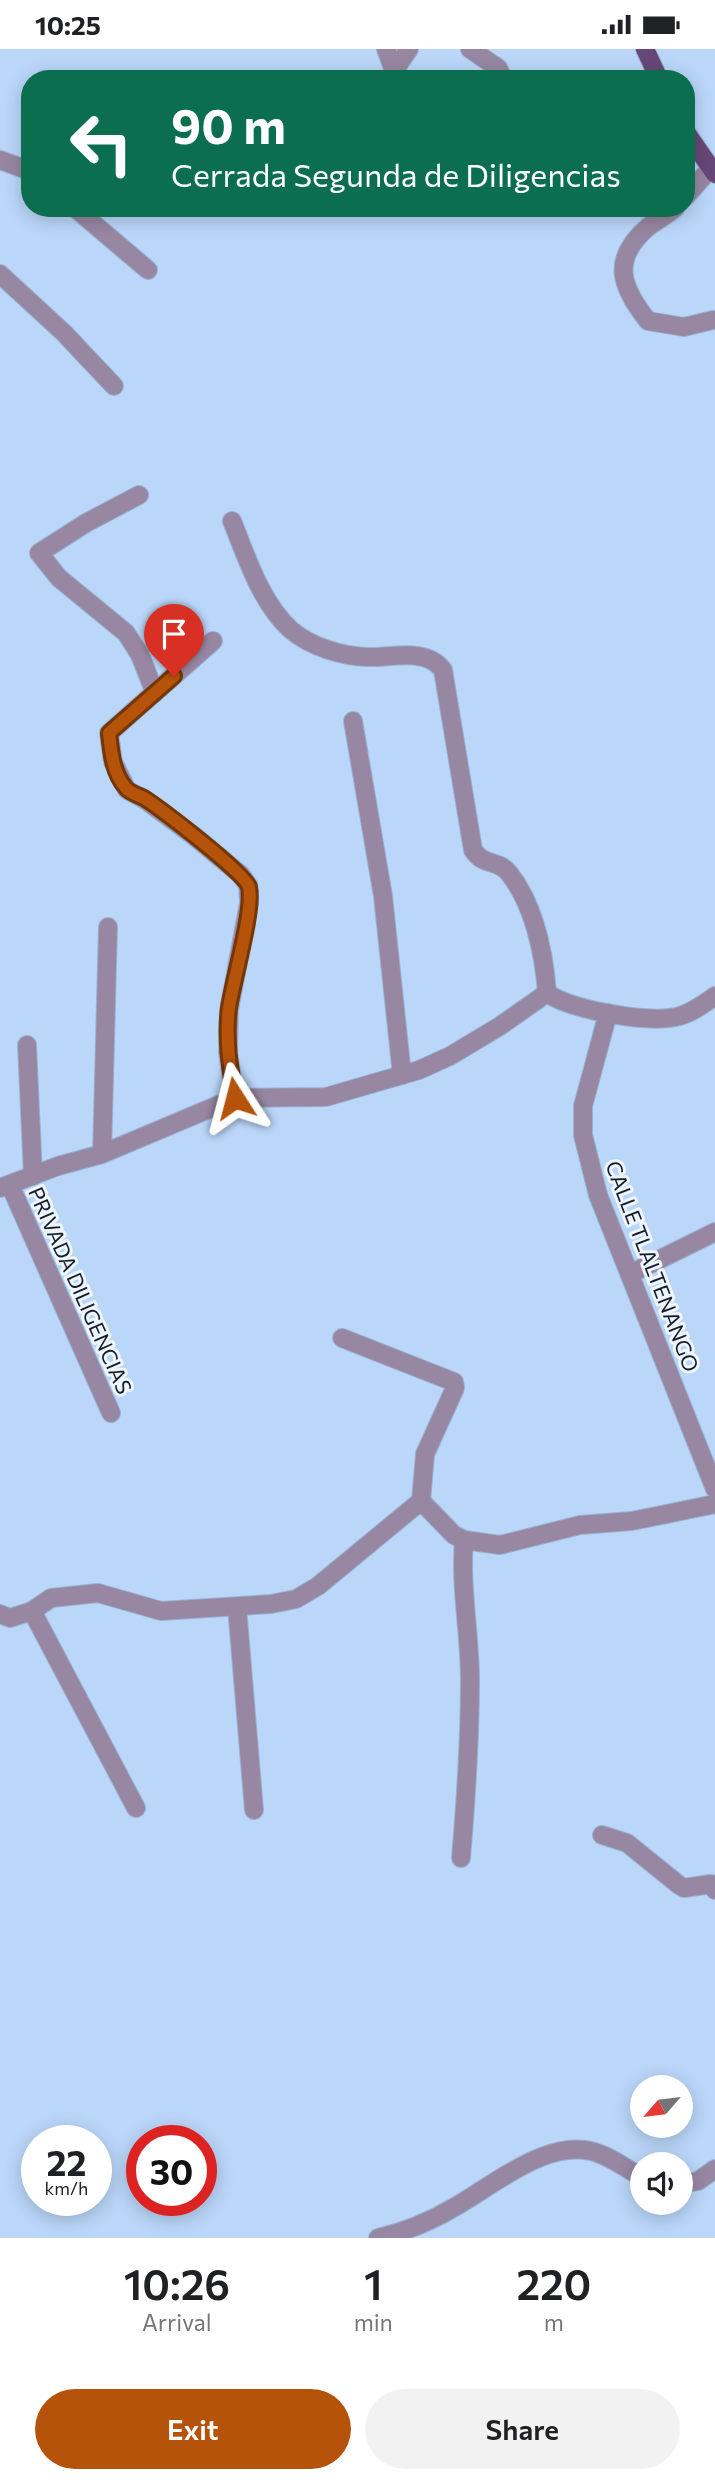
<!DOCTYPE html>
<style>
:root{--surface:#fff;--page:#f2f2f2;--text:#202124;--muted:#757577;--accent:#b45309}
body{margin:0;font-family:Commissioner,sans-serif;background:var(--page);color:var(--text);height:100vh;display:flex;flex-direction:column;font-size:26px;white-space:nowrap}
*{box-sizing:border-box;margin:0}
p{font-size:23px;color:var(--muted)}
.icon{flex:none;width:38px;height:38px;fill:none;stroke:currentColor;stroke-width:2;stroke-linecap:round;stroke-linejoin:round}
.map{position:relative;height:2189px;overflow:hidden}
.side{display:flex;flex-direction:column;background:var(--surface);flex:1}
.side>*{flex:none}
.guide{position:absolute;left:21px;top:21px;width:674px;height:147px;border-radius:28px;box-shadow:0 4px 18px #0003;background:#0b6e4f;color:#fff;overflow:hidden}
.needle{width:46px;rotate:242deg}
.buttons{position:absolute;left:630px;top:2026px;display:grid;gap:14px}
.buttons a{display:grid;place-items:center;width:63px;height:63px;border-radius:50%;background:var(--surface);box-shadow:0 4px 18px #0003;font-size:35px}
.speed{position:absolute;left:21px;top:2076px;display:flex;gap:14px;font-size:35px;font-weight:700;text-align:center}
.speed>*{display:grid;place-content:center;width:91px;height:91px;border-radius:50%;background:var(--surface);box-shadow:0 4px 18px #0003;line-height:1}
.speed small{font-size:18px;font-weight:400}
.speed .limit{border:10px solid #d22;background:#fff;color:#111}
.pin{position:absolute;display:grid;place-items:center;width:60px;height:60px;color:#fff;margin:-72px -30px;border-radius:50% 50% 50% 0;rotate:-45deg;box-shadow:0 0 7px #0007}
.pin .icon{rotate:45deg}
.me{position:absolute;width:77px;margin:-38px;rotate:351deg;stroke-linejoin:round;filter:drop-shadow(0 0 5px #0008)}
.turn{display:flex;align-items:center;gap:24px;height:147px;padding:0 35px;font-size:32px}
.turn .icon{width:91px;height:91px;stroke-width:2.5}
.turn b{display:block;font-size:49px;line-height:60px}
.eta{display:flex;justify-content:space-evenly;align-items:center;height:119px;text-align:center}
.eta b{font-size:42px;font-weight:600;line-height:49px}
.action{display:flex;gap:14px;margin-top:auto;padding:14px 35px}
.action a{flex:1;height:80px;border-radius:42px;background:var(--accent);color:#fff;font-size:28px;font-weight:600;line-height:80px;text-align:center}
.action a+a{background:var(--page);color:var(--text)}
.status{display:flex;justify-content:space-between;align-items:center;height:49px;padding:0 35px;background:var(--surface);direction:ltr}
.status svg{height:19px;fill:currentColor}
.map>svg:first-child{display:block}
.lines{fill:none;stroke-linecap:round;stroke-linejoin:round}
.minor-casing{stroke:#99b1d0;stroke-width:20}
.major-casing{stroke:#99b1d0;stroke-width:20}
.minor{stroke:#9887a2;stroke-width:18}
.major{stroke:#674777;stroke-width:18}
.route-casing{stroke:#753606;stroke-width:18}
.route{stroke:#b45309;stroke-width:12}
.labels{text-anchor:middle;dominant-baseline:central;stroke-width:6;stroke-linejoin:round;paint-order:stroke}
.street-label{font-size:21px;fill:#141e2a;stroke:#eff5fc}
</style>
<div class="status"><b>10:25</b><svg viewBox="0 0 49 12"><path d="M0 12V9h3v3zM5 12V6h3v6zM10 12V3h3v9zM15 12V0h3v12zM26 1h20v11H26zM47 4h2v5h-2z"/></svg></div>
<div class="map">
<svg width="715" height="2189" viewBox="0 0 715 2189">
<rect width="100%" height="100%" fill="#bad6f9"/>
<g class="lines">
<g class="minor-casing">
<g id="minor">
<polyline points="386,0 394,22"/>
<polyline points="470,0 498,19 503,30"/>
<polyline points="392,30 394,22 409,0"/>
<polyline points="0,111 30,122"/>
<polyline points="686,147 711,119"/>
<polyline points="75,159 148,221"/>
<path d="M675 159C667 166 657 171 648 178 611 210 620 237 648 272L684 278 713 271"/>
<polyline points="0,225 64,284 114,337"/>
<polyline points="139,446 86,474 39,504 59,529 126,584 140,606 155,644"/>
<path d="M232 472C247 509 261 554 291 581 311 598 342 607 367 608 392 609 426 598 443 621L473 801C484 818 498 810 509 824 534 856 544 904 547 944"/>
<polyline points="213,592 109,684 113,713 127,741 144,750 194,787 241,826 248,836 249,854 229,961 228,1004 235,1049"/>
<polyline points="353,672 383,847 402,1026"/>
<path d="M547 944C571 961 646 974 676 968 690 965 704 955 715 947"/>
<polyline points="608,964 583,1057 583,1086 598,1146 715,1440"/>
<polyline points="27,996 33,1127"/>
<polyline points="102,1105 108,878"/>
<polyline points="10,1136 111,1364"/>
<polyline points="0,1139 58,1117 102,1105 235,1049 326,1048 419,1021 450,1007 500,977 547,944"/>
<polyline points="630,1225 715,1183"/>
<polyline points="342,1289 454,1333 455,1339 425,1405 421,1452"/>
<polyline points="237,1558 254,1761"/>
<polyline points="32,1562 51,1549 98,1544 161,1562 271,1555 296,1550 318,1537 421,1452 454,1486 464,1491 500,1496 580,1476 632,1472 715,1455"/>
<polyline points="0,1565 10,1569 32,1562 136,1759"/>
<polyline points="602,1786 627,1794 679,1836 684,1839 711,1835 715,1841"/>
<path d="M461 1809C466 1750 470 1691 470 1631 470 1585 460 1538 464 1491"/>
<polyline points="681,2135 698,2132 715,2120"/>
<path d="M378 2189C405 2183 429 2173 453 2159 493 2137 551 2085 600 2105 614 2110 628 2121 642 2128"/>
</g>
</g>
<g class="major-casing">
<g id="major">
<polyline points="645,0 659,30"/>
<polyline points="686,83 715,125"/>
</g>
</g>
<use href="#minor" class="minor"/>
<use href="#major" class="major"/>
</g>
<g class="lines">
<g class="route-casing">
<path id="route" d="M174 627 109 684C111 703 113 725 126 739 130 744 138 746 144 749 161 760 245 824 249 838 254 862 233 931 229 959 225 989 230 1019 235 1049"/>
</g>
<use href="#route" class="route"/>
</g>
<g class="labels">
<g class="street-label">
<text transform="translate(653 1217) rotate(69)">CALLE TLALTENANGO</text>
<text transform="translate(81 1241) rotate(66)">PRIVADA DILIGENCIAS</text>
</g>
</g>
</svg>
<div class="buttons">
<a><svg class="needle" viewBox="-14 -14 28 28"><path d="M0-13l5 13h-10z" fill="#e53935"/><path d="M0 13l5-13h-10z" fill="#757577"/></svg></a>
<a><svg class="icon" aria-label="sound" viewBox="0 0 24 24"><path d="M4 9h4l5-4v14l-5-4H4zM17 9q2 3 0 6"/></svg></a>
</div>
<div class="speed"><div>22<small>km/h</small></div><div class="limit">30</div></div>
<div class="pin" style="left:174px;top:627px;background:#d93025"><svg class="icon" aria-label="arrive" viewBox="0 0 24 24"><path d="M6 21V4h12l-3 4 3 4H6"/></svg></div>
<svg class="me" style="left:235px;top:1049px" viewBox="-20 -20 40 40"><path d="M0-17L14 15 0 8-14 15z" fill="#b45309" stroke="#fff" stroke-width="4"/></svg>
<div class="guide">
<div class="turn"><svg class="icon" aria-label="left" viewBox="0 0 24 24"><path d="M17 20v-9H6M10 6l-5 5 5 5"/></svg><div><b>90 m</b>Cerrada Segunda de Diligencias</div></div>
</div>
</div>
<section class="side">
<div class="eta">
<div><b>10:26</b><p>Arrival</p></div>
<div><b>1</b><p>min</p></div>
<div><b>220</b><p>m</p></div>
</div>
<div class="action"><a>Exit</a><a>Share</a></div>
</section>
